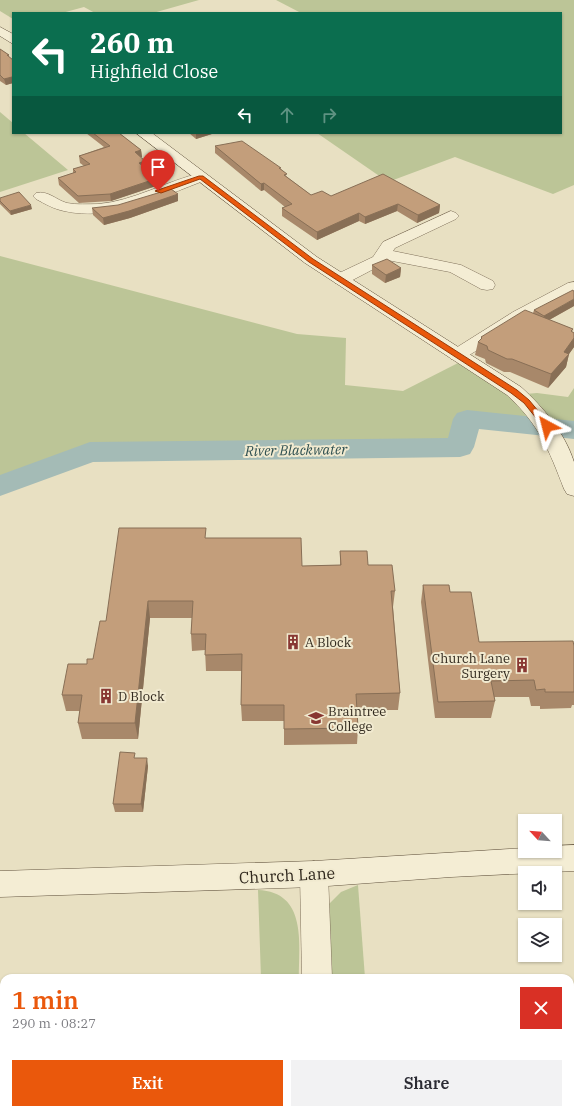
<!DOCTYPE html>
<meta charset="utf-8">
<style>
:root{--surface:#fff;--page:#f2f2f3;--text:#2b2b33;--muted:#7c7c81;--accent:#ea580c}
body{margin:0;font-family:"IBM Plex Serif",serif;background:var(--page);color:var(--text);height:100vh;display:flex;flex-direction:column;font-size:15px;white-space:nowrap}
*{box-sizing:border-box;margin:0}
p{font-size:13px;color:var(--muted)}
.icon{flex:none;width:22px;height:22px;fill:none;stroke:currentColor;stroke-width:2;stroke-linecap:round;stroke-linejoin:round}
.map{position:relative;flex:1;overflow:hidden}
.side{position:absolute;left:0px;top:974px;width:574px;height:140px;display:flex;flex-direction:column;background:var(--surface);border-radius:12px 12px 0 0;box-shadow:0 1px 3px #0004}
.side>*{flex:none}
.banner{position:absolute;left:12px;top:12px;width:550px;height:122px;border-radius:0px;box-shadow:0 1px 3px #0004;background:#0b6e4f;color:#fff;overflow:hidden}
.needle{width:26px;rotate:296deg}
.fabs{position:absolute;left:518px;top:814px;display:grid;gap:8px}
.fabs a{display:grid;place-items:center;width:44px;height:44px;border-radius:0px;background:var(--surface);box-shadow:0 1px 3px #0004;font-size:20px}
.pin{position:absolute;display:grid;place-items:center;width:34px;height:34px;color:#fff;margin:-41px -17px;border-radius:50% 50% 50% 0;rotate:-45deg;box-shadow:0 0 4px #0007}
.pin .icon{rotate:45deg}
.me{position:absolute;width:44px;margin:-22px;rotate:322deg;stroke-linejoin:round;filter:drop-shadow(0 0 3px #0008)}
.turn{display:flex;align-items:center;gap:14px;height:84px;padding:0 12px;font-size:18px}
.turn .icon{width:52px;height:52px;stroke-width:2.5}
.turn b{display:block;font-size:28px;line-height:34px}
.lanes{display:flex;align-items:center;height:38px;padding:0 12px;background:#0003;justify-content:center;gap:20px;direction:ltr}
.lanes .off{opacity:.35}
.round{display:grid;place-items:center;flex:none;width:42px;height:42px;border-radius:0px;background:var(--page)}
.headline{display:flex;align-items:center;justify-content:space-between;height:68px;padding:0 12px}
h1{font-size:24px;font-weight:600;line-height:30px;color:var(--accent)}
.cta{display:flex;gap:8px;margin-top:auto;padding:8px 12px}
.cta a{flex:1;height:46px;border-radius:0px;background:var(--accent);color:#fff;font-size:16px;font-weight:600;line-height:46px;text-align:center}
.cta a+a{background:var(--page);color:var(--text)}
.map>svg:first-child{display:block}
.green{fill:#bcc597}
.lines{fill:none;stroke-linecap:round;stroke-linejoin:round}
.river{fill:#a4bbb6;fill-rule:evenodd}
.minor-casing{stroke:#80715b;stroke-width:1}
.tertiary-casing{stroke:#80715b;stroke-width:1}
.secondary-casing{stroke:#62533e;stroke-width:1}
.minor{fill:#f4edd4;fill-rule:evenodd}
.tertiary{fill:#f4edd4;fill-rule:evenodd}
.secondary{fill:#f4edd4;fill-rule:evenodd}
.wall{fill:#a8886a}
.shaded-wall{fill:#886f56}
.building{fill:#c39e7b;stroke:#886f56}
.route{fill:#ea580c;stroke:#983908}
.labels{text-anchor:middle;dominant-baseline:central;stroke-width:4;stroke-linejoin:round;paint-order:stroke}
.poi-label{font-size:13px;fill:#31291e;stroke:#f1ead0;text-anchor:start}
.water-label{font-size:14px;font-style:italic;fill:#2e4f50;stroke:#f1ead0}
.near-street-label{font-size:16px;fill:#31291e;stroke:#f1ead0}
</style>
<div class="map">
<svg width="574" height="1114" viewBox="0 0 574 1114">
<rect width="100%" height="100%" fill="#e8e0c2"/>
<g class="green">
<polygon points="0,0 199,0 153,13 95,13 84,7 62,13 13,13 13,19 0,11"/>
<polygon points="276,0 574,0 574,185 553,194 455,157 388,182 317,133 561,133 561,13 301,13"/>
<polygon points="0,112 13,123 13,133 24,133 68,170 0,192"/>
<polygon points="0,256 297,334 346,338 345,385 403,391 458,363 514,395 537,393 568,397 574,388 574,430 467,419 460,447 90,452 0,486"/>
<polygon points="358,885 365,978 327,978 328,905 341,892"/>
<path d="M258 890C307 892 299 943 299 978H261Z"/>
<rect x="257" y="1110" width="41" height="4"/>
<rect x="333" y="1110" width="43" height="4"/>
</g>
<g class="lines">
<polygon class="river" points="467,410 574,421 574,439 479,429 474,447 470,454 460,457 93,462 0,496 0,475 90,442 448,438 453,419 457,413"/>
<g class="minor-casing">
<g id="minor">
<path d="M201 173 206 174 208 177 206 180C163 196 111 222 64 211 54 209 45 204 36 199L33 196 36 193C48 190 56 200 67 203 77 205 88 204 98 204 134 201 166 181 201 173Z"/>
<polygon points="451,211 456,213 459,216 456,219 395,248 393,251 461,265 493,281 495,285 493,289 487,290 481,289 450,272 387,260 385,263 347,283 341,284 335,283 333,279 335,275 373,257 383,242"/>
<polygon points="574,282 574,294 525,320 463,359 457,360 451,359 448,355 451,351 513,312 568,283"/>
<polygon points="83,1110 115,1110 114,1114 82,1114"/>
</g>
</g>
<g class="tertiary-casing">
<g id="tertiary">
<polygon points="314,861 324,865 328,874 332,978 302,978 300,874 304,865"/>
<rect x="303" y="1110" width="32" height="4"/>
</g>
</g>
<g class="secondary-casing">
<g id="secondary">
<polygon points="0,27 13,34 13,44 0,36"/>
<path d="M136 133H152L317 257 521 387C543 407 565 433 574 462 574 472 574 486 574 496L567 494 564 489C549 450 539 424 507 395L305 263Z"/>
<polygon points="574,845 574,871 451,877 314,887 0,897 0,871 314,861 525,848 525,851 555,851 555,846"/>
</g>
</g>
<use href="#minor" class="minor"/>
<use href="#tertiary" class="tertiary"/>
<use href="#secondary" class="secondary"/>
</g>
<g class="wall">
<polygon points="0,49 9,55 9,57 13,60 13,83 6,85 0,81"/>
<polygon points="86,133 119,133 141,150 142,157 140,157 145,161 146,168 159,185 111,201 79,203 59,185 58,178 73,173 73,169 84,166 80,163 79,156 104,147"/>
<polygon points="189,133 215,133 196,139"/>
<polygon points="215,146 281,169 287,177 311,195 440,205 439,213 417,223 397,211 365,224 359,221 317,240 282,216 282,208 285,207 264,190 261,191 215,153"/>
<polygon points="0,198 32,209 11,215 0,204"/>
<polygon points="178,201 130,218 104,225 93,215 92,208"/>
<polygon points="372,265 401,268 400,277 385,283 372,274"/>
<polygon points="574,306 549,320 573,329 572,332 574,333 574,347 569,354 566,367 548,388 510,372 504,372 486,363 485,359 475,355 478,342 481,339 481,337 533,313 534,310"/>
<polygon points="207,538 302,566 340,565 340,551 368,565 395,591 393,607 400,693 398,710 357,710 358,728 357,744 284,745 284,721 242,721 241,705 242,671 206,671 205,650 192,651 191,634 192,618 150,618 138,739 82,739 78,723 80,711 66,711 62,695 87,664 93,659 106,621"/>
<polygon points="423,585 479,642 574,646 574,705 572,705 571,708 540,709 540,706 531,706 529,697 494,697 495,701 491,718 435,718 421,602"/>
<polygon points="136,758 148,766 143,812 115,812 113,804"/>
</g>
<g class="shaded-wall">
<polygon points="12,77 13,83 6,85 4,79"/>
<polygon points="196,133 215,133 196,139"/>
<polygon points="141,150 142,157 135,159 135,152"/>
<polygon points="145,161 146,168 139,163"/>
<polygon points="158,178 159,185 111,201 110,194"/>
<polygon points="264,183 264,190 261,191 261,184"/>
<polygon points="178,194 178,201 130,218 104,225 103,218"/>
<polygon points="398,204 397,211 365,224 365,217"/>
<polygon points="31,205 32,209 11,215 10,211"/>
<polygon points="440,205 439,213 417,223 418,215"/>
<polygon points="359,213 359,221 317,240 317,232"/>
<polygon points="401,268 400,277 385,283 386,275"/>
<polygon points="574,299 574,306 542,324 544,316"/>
<polygon points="574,338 574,347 569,354 566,367 548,388 551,374 564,352"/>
<polygon points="148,601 150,618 138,739 135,723"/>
<polygon points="147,758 148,766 143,812 141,804"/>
</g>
<g class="building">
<polygon points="0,49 9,55 7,55 13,60 13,78 12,77 4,79 0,75"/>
<polygon points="93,133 119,133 141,150 135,152 145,161 139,163 158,178 110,194 78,196 58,178 76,172 73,169 90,164 79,156 110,146"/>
<polygon points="242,141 281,168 279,168 287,174 284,175 311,195 322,191 331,196 383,174 440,205 418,215 398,204 365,217 359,213 317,232 282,208 292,204 264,183 261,184 215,146"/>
<polygon points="171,189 178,194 129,211 103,218 92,208 118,205"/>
<polygon points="19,192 31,205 10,211 0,201 0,198"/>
<polygon points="387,259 401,268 386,275 372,265"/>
<polygon points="573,290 574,292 574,299 544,316 534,310"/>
<polygon points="525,310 573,329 571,331 574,333 574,338 564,352 569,354 551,374 512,359 507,359 488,350 487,346 478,342 482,338 481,337"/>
<polygon points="119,528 206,528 205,538 301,538 302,566 341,565 340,551 367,551 368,565 392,565 395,591 391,591 400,693 356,694 358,728 284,729 284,705 241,705 242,654 205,655 206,634 191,634 193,601 148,601 135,723 78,723 82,695 62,695 68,664 87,664 87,659 93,659 100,621 106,621"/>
<polygon points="423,585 449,585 450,592 471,592 479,642 573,641 574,646 574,692 545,692 545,689 536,690 534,680 491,681 495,701 438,702"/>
<polygon points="120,752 135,753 134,758 147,758 141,804 113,804"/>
</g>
<polygon class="route" points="199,176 203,176 313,259 517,390 529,400 549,424 549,428 544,428 524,403 511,393 309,262 200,179 161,193 155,191"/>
<defs>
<g id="building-bare" transform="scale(1.2)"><path d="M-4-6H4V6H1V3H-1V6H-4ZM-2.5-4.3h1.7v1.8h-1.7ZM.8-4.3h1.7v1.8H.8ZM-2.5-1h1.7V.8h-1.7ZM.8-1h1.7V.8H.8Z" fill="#883732" stroke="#f1ead0" stroke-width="2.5" paint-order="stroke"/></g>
<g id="university-bare" transform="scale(1.2)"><path d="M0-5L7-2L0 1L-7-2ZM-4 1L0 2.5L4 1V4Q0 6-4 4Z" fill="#883732" stroke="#f1ead0" stroke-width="2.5" paint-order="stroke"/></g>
</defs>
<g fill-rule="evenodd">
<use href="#building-bare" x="293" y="642"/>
<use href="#building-bare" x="522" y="665"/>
<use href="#building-bare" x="106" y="696"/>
<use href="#university-bare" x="316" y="718"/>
</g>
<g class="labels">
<g class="poi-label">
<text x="305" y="642">A Block</text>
<text x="510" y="658" text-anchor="end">Church Lane<tspan x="510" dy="15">Surgery</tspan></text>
<text x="118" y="696">D Block</text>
<text x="328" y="711">Braintree<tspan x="328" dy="15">College</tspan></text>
</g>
<g class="water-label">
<text transform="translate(296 450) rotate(-1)">River Blackwater</text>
</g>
<g class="near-street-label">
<text transform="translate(287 875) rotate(-3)">Church Lane</text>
</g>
</g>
</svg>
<div class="fabs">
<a><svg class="needle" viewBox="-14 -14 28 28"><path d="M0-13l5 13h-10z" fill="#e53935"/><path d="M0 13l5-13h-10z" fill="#7c7c81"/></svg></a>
<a><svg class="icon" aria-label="sound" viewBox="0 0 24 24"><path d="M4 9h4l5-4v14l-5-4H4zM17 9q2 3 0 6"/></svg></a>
<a><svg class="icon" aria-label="layers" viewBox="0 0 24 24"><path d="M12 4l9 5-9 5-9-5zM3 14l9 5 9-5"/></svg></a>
</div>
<div class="pin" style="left:158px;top:191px;background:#d93025"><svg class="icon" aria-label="arrive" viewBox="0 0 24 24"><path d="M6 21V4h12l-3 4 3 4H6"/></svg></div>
<svg class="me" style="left:547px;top:426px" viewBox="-20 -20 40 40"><path d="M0-17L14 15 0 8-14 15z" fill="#ea580c" stroke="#fff" stroke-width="4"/></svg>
<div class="banner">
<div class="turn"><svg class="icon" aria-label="left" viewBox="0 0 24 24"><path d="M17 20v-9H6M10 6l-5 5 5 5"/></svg><div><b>260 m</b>Highfield Close</div></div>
<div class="lanes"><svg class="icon" aria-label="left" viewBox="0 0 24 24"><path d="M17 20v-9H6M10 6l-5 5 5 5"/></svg><svg class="icon off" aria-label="ahead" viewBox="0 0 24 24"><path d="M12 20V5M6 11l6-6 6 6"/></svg><svg class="icon off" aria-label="right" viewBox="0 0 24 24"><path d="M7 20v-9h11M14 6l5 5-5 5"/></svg></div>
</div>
<section class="side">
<div class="headline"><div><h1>1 min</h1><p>290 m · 08:27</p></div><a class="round" style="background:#d93025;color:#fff"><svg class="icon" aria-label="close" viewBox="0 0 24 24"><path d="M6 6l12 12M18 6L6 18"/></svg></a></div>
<div class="cta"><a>Exit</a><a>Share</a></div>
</section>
</div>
